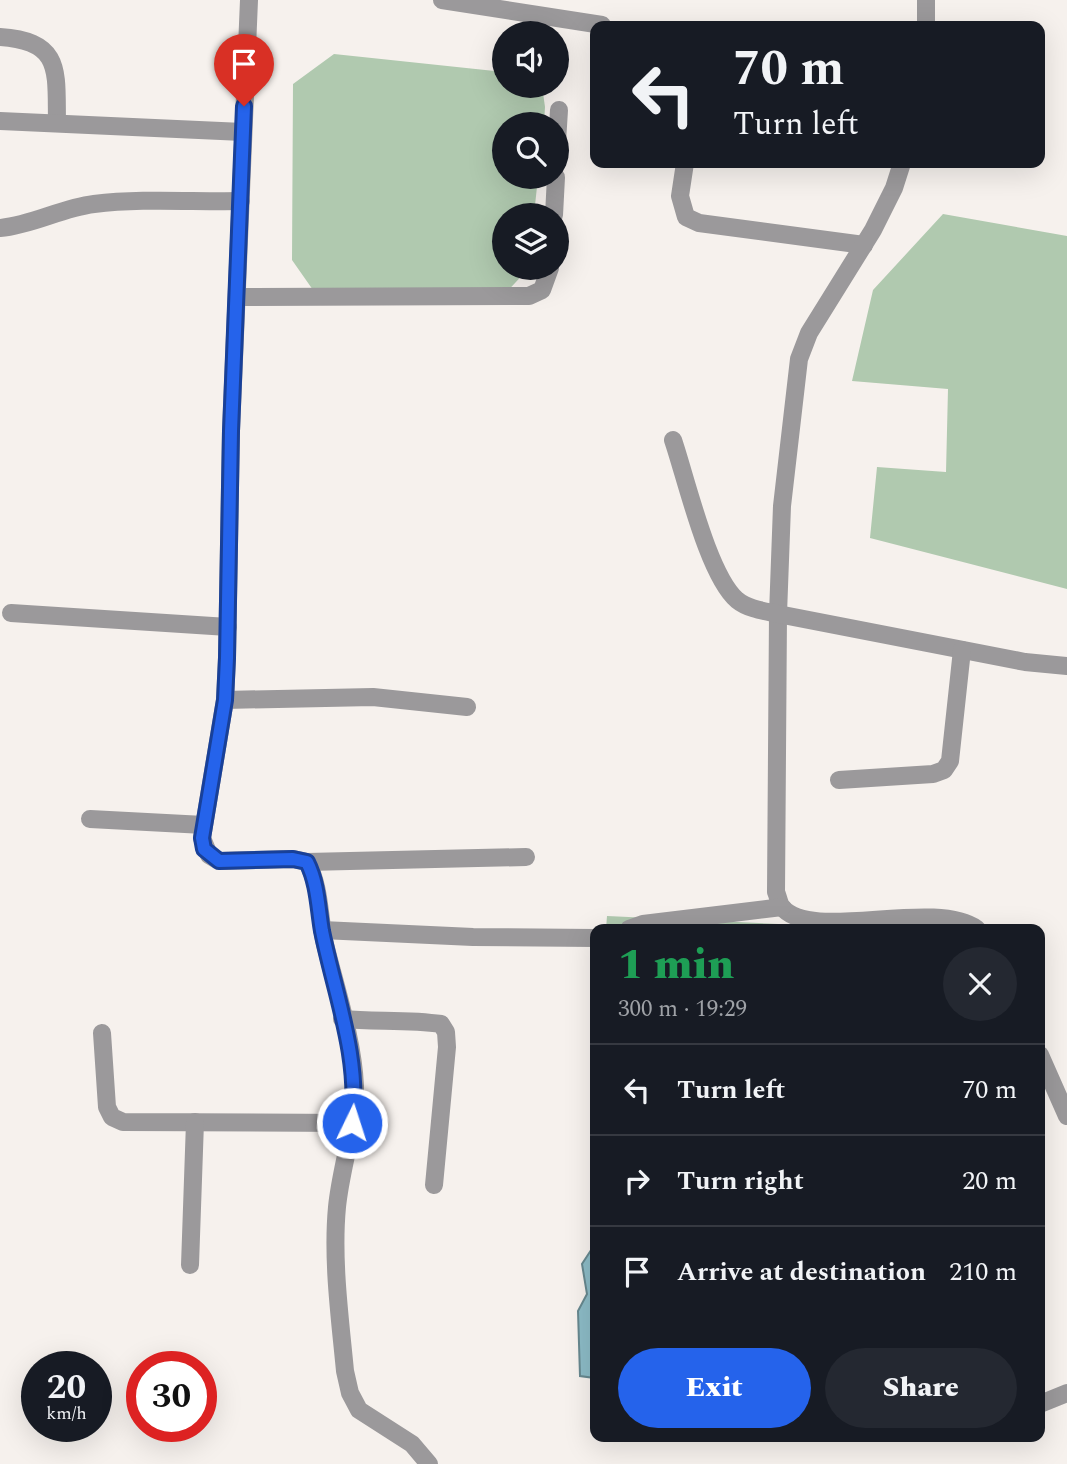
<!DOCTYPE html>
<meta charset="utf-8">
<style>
:root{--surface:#171b24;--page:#242831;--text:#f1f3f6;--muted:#9ea1a6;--line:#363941;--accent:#2563eb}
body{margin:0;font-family:Spectral,serif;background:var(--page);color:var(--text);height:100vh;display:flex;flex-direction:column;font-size:26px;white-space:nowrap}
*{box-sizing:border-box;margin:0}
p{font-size:23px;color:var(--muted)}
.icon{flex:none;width:38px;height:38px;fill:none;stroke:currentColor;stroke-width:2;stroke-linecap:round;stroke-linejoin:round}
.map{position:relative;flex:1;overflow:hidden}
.sheet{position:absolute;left:590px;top:924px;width:455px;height:518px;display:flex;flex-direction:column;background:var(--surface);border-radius:14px;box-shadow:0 7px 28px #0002}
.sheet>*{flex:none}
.banner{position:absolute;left:590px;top:21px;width:455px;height:147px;border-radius:14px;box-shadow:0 7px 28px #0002;background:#171b24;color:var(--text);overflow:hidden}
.tools{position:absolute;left:492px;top:21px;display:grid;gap:14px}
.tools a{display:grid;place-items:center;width:77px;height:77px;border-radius:50%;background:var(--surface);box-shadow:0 7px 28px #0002;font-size:35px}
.speed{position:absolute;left:21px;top:1351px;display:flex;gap:14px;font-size:35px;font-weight:700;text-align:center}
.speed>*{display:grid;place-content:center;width:91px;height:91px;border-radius:50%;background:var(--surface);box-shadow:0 7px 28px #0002;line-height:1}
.speed small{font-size:18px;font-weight:400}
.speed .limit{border:10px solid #d22;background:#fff;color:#111}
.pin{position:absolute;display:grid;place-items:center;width:60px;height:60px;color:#fff;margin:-72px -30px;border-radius:50% 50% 50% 0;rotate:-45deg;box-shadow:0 0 7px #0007}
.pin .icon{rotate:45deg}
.me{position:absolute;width:77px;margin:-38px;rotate:4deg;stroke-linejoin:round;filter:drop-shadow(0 0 5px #0008)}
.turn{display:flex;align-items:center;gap:24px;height:147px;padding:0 28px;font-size:32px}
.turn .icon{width:91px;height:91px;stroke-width:2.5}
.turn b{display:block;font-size:49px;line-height:60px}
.round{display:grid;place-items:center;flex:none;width:74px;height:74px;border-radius:37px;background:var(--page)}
.overview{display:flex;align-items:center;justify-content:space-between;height:119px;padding:0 28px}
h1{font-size:42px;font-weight:800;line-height:52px;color:#1e9e55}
.action{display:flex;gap:14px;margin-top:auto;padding:14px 28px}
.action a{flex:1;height:80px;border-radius:42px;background:var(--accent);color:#fff;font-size:28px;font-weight:800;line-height:80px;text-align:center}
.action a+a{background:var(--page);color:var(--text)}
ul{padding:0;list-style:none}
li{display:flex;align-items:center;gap:21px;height:91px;padding:0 28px;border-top:2px solid var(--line)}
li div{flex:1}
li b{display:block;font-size:26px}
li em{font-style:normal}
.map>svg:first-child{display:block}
.green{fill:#b0c9af}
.water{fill:#8cbbc6;stroke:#67888f;stroke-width:2}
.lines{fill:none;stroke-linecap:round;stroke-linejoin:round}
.minor{stroke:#9b999b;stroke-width:18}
.route-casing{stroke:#184099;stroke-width:18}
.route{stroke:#2563eb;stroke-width:12}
</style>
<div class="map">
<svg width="1067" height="1464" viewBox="0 0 1067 1464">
<rect width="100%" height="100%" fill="#f6f1ed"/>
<g class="green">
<polygon points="334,54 504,72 504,86 542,86 545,107 544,124 504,124 504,177 538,177 534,215 504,215 504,268 529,268 500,299 313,290 292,260 293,84"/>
<polygon points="943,214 1067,236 1067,589 870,538 877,467 946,472 948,389 852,381 873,290"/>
<polygon points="607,916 866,928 866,929 606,929"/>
</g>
<polygon class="water" points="595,1244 595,1378 580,1376 578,1311 587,1294 582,1264"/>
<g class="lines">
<g class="minor">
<path d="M249 0 231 431 227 658 225 700 202 838 209 855 219 861 293 859 307 862C320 886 319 914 324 940 335 986 353 1039 355 1086 356 1127 341 1166 337 1207 332 1260 340 1318 345 1371L350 1393 359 1410 412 1444 429 1464"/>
<polyline points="442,0 602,25"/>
<polyline points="926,0 926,26"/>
<path d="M0 37C63 41 56 72 57 123"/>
<polyline points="0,121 243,132"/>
<polyline points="556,158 559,110"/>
<polyline points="685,163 680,196 686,217 699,223 864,245"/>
<path d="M902 163 894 188 873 230 809 333 799 359 782 506 778 614 776 892C778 896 779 904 782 907 810 943 933 898 977 929"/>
<polyline points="554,215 556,177"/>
<path d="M0 228C33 225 61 208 94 204 142 198 193 202 241 201"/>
<polyline points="237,297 529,296 542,290 550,268"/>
<path d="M673 440C686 478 708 575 737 600 748 609 764 611 778 614L1025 662 1067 666"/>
<polyline points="11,613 228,627"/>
<polyline points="225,700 373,697 467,707"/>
<polyline points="839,780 933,774 944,770 950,761 962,650"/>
<polyline points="90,819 204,825"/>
<polyline points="307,862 526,857"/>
<polyline points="629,929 643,924 782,907"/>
<polyline points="322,930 473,937 595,938"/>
<path d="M342 1019C375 1022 409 1019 441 1024L446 1032 447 1047 434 1185"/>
<polyline points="102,1033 107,1107 112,1117 123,1122 352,1123"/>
<polyline points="1040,1055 1067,1116"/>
<polyline points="190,1265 195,1122"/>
<polyline points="1040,1404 1067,1393"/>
</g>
</g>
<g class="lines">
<g class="route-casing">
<path id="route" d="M244 106 231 431 227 658 225 700 202 838 204 849 219 861 293 859 307 862C318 884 318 908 322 931 335 995 360 1057 352 1123"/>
</g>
<use href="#route" class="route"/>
</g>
</svg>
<div class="tools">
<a><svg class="icon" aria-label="sound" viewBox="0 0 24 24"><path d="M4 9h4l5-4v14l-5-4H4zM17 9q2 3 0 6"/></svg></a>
<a><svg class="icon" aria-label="search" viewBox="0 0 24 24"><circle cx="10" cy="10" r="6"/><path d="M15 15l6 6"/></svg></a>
<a><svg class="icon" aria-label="layers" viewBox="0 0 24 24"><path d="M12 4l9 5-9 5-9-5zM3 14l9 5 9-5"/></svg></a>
</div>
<div class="speed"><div>20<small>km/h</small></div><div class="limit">30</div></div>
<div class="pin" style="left:244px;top:106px;background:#d93025"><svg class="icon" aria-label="arrive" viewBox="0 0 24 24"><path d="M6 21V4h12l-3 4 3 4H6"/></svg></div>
<svg class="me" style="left:352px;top:1123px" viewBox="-20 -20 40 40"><circle r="17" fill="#2563eb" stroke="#fff" stroke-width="3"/><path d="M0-11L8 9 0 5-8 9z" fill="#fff"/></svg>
<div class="banner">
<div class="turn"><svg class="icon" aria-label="left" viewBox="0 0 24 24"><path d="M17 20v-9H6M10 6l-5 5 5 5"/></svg><div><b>70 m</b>Turn left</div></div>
</div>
<section class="sheet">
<div class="overview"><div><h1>1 min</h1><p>300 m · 19:29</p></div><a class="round"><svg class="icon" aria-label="close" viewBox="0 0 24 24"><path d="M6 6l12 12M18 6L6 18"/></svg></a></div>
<ul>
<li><svg class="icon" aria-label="left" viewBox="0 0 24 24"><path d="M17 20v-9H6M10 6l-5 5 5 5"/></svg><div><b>Turn left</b></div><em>70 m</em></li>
<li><svg class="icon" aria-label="right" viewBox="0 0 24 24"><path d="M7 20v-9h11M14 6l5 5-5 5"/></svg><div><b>Turn right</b></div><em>20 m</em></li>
<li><svg class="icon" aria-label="arrive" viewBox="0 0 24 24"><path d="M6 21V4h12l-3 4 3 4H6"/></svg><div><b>Arrive at destination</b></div><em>210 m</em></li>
</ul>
<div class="action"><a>Exit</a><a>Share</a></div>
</section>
</div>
